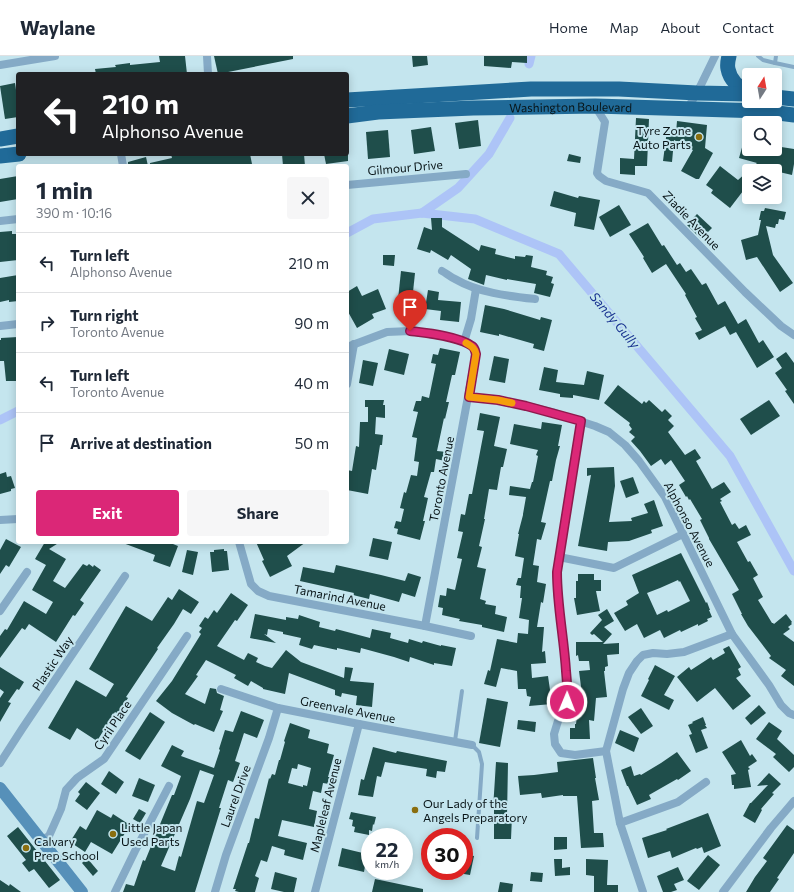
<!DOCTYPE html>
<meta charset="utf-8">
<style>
:root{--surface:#fff;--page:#f6f6f7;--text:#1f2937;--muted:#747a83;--line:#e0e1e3;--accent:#db2777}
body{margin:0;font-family:Commissioner,sans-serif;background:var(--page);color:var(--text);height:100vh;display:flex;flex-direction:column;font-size:15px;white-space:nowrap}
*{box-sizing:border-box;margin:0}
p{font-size:13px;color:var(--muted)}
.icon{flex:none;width:22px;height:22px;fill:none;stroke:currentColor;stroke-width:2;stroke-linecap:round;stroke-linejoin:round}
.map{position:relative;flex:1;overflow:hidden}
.panel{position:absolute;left:16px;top:108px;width:333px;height:380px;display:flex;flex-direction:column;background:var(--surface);border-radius:4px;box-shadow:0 2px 10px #0003}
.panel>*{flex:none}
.guide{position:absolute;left:16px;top:16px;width:333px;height:84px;border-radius:4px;box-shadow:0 2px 10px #0003;background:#202124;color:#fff;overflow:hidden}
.needle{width:26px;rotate:11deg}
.controls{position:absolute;left:742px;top:12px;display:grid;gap:8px}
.controls a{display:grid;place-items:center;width:40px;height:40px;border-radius:4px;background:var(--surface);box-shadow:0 2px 10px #0003;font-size:20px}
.speed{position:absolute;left:361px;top:772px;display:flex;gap:8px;font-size:20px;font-weight:700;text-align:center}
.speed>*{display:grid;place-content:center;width:52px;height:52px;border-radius:50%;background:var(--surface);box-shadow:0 2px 10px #0003;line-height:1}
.speed small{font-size:10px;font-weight:400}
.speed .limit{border:6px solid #d22;background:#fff;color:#111}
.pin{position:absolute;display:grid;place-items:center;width:34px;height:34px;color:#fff;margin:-41px -17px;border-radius:50% 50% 50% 0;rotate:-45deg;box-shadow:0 0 4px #0007}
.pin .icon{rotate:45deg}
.me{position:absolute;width:44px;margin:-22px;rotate:1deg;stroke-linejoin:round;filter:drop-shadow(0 0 3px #0008)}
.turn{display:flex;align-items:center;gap:14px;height:84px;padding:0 20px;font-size:18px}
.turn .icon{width:52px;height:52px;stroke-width:2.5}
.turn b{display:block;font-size:28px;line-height:34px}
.round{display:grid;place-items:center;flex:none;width:42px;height:42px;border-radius:4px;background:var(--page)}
.summary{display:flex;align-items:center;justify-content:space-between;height:68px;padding:0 20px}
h1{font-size:24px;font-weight:700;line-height:30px}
.primary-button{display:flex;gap:8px;margin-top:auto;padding:8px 20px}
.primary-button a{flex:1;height:46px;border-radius:4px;background:var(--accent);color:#fff;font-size:16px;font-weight:700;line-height:46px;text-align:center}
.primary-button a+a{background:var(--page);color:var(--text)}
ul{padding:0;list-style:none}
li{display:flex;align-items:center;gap:12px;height:60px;padding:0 20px;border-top:1px solid var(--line)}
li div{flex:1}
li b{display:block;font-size:15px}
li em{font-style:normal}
header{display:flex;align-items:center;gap:24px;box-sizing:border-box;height:56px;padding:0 20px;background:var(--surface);border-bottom:1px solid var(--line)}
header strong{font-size:19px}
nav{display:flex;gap:22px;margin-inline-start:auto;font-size:14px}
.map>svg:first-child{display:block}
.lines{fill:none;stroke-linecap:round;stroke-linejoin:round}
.canal{stroke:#adc4f7;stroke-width:9}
.building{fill:#1f4e4b;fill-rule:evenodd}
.lane{stroke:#85aac6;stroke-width:4}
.street{stroke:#85aac6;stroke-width:8}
.secondary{stroke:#5690b9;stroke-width:12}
.highway{stroke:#206a98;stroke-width:15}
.route-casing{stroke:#8e194d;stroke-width:10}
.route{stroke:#db2777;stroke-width:7}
.slow{stroke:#f59e0b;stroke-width:7}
.poi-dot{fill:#8a6e0f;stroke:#c4e5ee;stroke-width:1.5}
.labels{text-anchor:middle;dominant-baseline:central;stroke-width:4;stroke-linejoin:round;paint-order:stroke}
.street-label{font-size:12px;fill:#081417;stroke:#c4e5ee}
.poi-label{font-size:12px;fill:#081417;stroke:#c4e5ee;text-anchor:start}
.water-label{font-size:13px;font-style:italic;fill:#193391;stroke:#c4e5ee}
</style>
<header>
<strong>Waylane</strong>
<nav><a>Home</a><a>Map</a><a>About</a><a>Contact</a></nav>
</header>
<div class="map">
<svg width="794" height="836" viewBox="0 0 794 836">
<rect width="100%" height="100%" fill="#c4e5ee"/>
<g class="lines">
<g class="canal">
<polyline points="529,8 531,0"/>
<polyline points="422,157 458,132 489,98 510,62"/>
<polyline points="347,177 373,163 422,157 475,163 559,198 730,400 794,515"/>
<polyline points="0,364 18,355"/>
</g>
</g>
<g class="building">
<polygon points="159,0 185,0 187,18 96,18 95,13 116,11 115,9 130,7 130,9 160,6"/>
<polygon points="214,0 293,0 293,3 218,18"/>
<polygon points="412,0 427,0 428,9 413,11"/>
<polygon points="484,0 527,0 527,7 512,6 511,12 484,10"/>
<polygon points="15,27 18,47 18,61 5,63 0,30"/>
<polygon points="636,62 649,63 647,110 635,110 635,119 620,118 620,102 634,103"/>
<polygon points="478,64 481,90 459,93 455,67"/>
<polygon points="677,65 707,69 705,92 713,97 699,123 696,123 681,115 693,94 674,84 672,106 663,105 667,74 676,77"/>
<polygon points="431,71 435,95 414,98 411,74"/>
<polygon points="388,74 390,101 368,103 366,76"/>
<polygon points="747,74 749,75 749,93 775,93 775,90 794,93 794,108 792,119 775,115 749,115 749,142 743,135 730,152 711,137 713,134 706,129 720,110 738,124 757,107 739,102"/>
<polygon points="171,98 250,98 252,108 240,110 150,110 150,107 172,102"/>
<polygon points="282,98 304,98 305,110 283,110"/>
<polygon points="324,98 348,98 348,105 326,108"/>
<polygon points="569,98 581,101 580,107 567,105"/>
<polygon points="146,101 148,110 128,110 128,106"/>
<polygon points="18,120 18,143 0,146 0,123"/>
<polygon points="554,135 578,142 579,140 600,144 594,174 574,170 576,157 550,150"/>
<polygon points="619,149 631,169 610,181 599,161"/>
<polygon points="765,152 786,156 784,164 779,163 778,168 776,168 775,172 766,170 773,199 793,227 780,236 757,201 746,204 741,184 758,179 761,164 759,164 761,155 764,155"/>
<polygon points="697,158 712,172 701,183 687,169"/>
<polygon points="431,162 442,162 442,171 479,195 481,189 496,193 495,198 515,203 515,200 525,201 526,199 533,200 531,211 547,215 546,219 553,221 551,227 554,228 550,241 534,237 536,228 507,223 507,224 486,219 484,229 468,223 471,213 451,199 448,204 431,194 430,197 417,193 424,171 432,174"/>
<polygon points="648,167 662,190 664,189 677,209 680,207 686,216 691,213 702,229 706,227 718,249 725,245 738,268 746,263 759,287 763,284 774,301 757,312 736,276 730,279 725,270 699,284 695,277 702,274 695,262 697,261 685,239 686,238 666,208 652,217 643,202 644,201 629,178"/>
<polygon points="12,175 12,178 18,178 18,204 0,206 0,176"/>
<polygon points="383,199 395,199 394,210 383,209"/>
<polygon points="401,215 415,217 411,255 397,253"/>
<polygon points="18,219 18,245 9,246 9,244 0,246 0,222"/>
<polygon points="357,230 362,240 378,233 386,253 372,258 374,262 357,272 347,254 347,236"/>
<polygon points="428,234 439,236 438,244 461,246 459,266 440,264 441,255 425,253"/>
<polygon points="485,249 504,253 540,264 541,261 552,264 544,295 533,292 534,288 499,278 499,280 480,276"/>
<polygon points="18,281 18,325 6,325 4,305 0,305 0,284 1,284 1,282"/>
<polygon points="440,292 460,296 455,319 452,319 446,346 449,346 445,363 444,362 437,395 447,396 445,405 436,403 434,416 431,416 424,441 428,442 423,465 425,465 420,484 397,478 398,473 394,472 396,465 401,466 404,453 400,452 404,436 406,437 411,419 417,420 419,406 414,405 417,382 412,381 418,356 413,355 416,345 421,345 422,340 429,342 436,308 431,307 433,298 438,299"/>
<polygon points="389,293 409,298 404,319 384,314"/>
<polygon points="786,296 794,307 794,348 785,335 787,334 775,317 782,312 776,303"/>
<polygon points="494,300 509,303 505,327 489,324"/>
<polygon points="363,304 378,307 373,330 359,327"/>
<polygon points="544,311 558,314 556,326 584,329 587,315 604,319 599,344 573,339 573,342 560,341 560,338 539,334"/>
<polygon points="618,329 642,348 644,345 646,347 649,344 662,356 665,353 672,360 668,364 674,370 668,376 685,399 695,393 701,402 696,405 712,433 724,426 731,436 720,443 722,445 720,446 732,469 735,467 739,473 746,469 751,479 737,486 748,506 750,505 758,519 753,522 763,541 758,544 772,567 773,567 774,568 786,558 792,566 791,567 792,568 788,571 790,573 783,578 794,586 794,630 781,620 786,614 769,602 771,600 748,570 741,558 742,558 732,538 739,534 709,483 709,482 700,464 702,463 690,443 689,444 687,440 686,441 679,429 685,425 671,404 665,409 661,403 651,410 640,395 631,385 635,381 629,376 632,373 629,369 630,367 604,347"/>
<polygon points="365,344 384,344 383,349 385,349 385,362 376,361 375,378 383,379 382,389 380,389 376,414 372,413 368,438 347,434 347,414 352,415 356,390 359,391 360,366 368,366 368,351 365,351"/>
<polygon points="769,344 780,360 751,379 740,363"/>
<polygon points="480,357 500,361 494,390 507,393 503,411 501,411 497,434 489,433 484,463 485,463 479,490 482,491 477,511 486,513 480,543 486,545 485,548 496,550 495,558 507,561 504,576 482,571 482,569 459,565 460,563 442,559 443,552 438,551 440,539 446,540 447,532 455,534 462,503 457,502 463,476 458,475 461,458 465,459 469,438 472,438 484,375 477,374"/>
<polygon points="542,366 562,369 558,390 560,390 556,404 552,425 550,425 541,466 546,467 541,484 537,483 533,509 539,510 537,526 546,528 543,547 541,546 537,571 544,571 542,596 545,595 546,607 531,608 532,622 548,620 552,648 529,650 531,641 527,640 526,633 518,633 517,615 501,612 496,631 484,628 488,614 490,615 497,583 517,587 518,577 528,578 529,564 519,562 522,542 520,542 521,530 516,529 518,522 521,522 524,502 515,500 519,478 518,478 523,459 523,458 526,441 509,439 510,430 530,433 532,426 533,426 538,400 536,399 538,394 510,388 514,368 541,373"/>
<polygon points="614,411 615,430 609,466 632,465 631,462 648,457 644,448 654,444 663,470 651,474 652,477 629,485 608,486 607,495 578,490 591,419 587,420 587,412"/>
<polygon points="6,416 7,421 11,420 15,432 11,433 11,435 0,438 0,418"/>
<polygon points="633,421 639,437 626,442 620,425"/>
<polygon points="373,482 392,486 388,504 369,500"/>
<polygon points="6,483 21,491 9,511 6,509 0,518 0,494"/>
<polygon points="45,486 60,486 49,493 66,503 53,525 65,532 83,508 87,510 89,508 93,511 94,509 101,514 80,544 84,547 75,560 73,559 56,586 29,568 25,574 22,572 0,602 0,580 5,573 7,574 24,545 46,558 53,546 32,534 46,509 35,503"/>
<polygon points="123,486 168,486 178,490 170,511 153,505 155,499 123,487"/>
<polygon points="256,486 306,486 287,500 292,510 270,521 262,505 264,504"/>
<polygon points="224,493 224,495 227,495 229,514 212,516 210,496 214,496 214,494"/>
<polygon points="187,494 198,496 193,519 182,516"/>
<path d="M681 497 706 547 707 546 710 554H709L712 561 707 563 708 565 698 570V568L681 576 680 574 664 582 660 574 644 582 637 568 625 575 614 557 628 549 626 545 639 537 632 519ZM678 524 679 526 680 525 690 545 668 556 667 554 657 559 647 537 660 532Z"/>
<polygon points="336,509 381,519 405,525 408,517 421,521 415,541 402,537 399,546 370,538 369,543 353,539 354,537 300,525 303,511 334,517"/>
<polygon points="578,518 594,518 594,524 601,524 601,535 596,535 600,555 577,559 574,542 576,542 576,525 578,525"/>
<polygon points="179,533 199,546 191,558 183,553 174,568 157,592 158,593 126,641 128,642 118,658 115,656 97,685 77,672 70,684 48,672 76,624 106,641 114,628 89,613 126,550 152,565 168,541 172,544"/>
<polygon points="231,537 248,549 237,565 235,564 217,590 244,604 248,597 258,602 256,606 265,610 272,612 286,594 301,606 344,622 345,611 353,612 350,625 374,627 372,651 356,649 357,640 342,637 341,641 335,639 335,634 289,617 285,638 263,633 263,632 251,625 248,630 234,622 236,619 206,604 196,619 198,620 185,638 205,648 210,632 216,633 217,637 224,640 220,654 223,655 214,676 195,668 194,669 172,657 156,645 172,625 201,578 199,576 202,572 199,570 205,561 208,563 214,554 217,557"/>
<polygon points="607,553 614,565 604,571 612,578 603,588 619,587 619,598 607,599 608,610 605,611 605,615 604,615 607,641 596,642 594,665 589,664 590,683 570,683 570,672 575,672 575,668 576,668 579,645 583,646 579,615 590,614 589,605 579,605 578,599 576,600 576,586 603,586 594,578 592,579 590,577 602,564 598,559"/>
<polygon points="255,558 286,564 286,561 298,563 299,559 320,566 319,571 335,575 336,573 370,582 372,573 391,577 390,582 408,587 409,583 422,587 423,585 441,590 441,589 456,592 452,610 434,607 434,609 410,601 409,606 394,601 361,592 360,597 337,592 337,594 314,589 312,593 299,589 301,582 283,578 283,576 268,573 267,579 264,578 276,587 250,582"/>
<polygon points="729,590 741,611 738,613 741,619 736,622 751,640 733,654 715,632 697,646 677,621 689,611 691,614 711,601 713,604 725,597 723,593"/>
<polygon points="655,609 675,620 664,639 674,644 669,654 641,640 649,624 648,623"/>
<polygon points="0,611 24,626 19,634 17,633 8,646 11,647 0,666 0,642 4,636 0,633"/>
<polygon points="487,642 508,646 500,691 479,687"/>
<polygon points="759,649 766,657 751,669 745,662"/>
<polygon points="641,652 653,670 641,678 628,661"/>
<path d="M241 655 264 664 257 682 244 677 235 705 240 707 233 726 228 724 219 752H221L195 836H123L126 828 134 830 143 804 145 805 172 739H174L181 720 161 710 172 689 184 695 181 700 214 712 220 694 219 693 225 674 233 676ZM200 714 214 719 204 747 197 745 181 801 179 800 175 815 161 810 190 743Z"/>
<polygon points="150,656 165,666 140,704 125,695"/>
<polygon points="703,661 706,669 705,669 707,672 701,674 708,692 696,697 689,679 692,678 688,669 693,667 692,666"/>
<polygon points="518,664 536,666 535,676 517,673"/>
<polygon points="769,666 782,675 777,683 794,699 794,711 789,716 773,701 776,698 756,683"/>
<path d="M290 667 310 674 308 682 329 688 327 697 334 699 328 721H330L329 728 323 727 321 737 313 735 309 753 317 755 314 771 282 764 278 780 307 787 303 804 284 799 285 794 272 790 267 806 261 804 255 820 259 822 255 836H239L235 835 236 833H233L248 787H249L255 762 259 763 269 722 270 723 272 718 275 719 279 704H280L285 686 284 685ZM298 708 311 712 307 730 303 729V731L288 727 292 712 297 713Z"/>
<polygon points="620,674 639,682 634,696 615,687"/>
<polygon points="741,684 750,700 752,698 757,705 748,711 750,713 748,714 751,731 734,733 734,729 732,729 731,719 736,718 722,696"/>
<polygon points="373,691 396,697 397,695 447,705 445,716 437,715 436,722 426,720 427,713 385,706 381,721 377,720 373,741 358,739 361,723 364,724"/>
<polygon points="677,696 691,715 678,724 677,723 649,739 651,743 637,749 628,730 627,730 621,714 631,710 634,720 640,718 641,719 661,707"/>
<polygon points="593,702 596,722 595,722 599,744 592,745 594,777 603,777 604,791 581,792 577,740 563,740 563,739 542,742 541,737 520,739 518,720 534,719 558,716 557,706"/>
<polygon points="496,706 508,707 507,760 512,760 511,783 494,783 494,753 493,753"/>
<polygon points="109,715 124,726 116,738 101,728"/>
<polygon points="769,717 781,728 772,737 774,738 761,753 762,754 755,767 743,760 750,747 751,747 768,729 757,730"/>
<polygon points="139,722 155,729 148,746 132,740"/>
<polygon points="86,726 100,737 87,754 75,745 80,738 78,736"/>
<polygon points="139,753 146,757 140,767 133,763"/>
<polygon points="97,754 111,762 113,758 130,769 112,798 91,786 85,796 70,786 80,770 86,774"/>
<polygon points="351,756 376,761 374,769 373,768 372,775 369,774 369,779 354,776 355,771 352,770 353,764 349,763"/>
<polygon points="708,757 721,790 704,797 702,791 697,793 696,792 672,802 670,795 648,802 642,782 667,774 666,773"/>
<polygon points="787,769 794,774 794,797 777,822 779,823 770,836 746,836 755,821 767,805 763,802"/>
<polygon points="18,771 60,824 49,832 34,813 29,816 22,807 26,804 7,780"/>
<polygon points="554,781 567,781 567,793 554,794"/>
<polygon points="342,792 367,798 364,816 338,810"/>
<polygon points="464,798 474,800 470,819 464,818"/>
<polygon points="708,799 720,809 699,834 687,825"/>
<polygon points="87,802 98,815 93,820 82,807"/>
<polygon points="554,803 562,803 562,812 570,811 570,819 555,820"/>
<polygon points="586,803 608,804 607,829 618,829 618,836 594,836 594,820 586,819"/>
<polygon points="678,811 684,824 674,828 677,834 671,836 663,836 657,820"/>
<polygon points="275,816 297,822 294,836 284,836 271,833"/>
<polygon points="531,816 543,817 542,826 530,825"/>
<polygon points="375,823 423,833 423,836 372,836"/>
<polygon points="0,824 9,830 10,828 21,836 0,836"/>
<polygon points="500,826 513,828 512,836 498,836"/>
</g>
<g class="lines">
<g class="lane">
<polyline points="758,0 763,4 775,7"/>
<polyline points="776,0 775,7 794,11"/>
<polyline points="455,685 462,635"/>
<polyline points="472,689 479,696 482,708 477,782"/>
</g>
<g class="street">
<polyline points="207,0 208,18"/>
<polyline points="0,9 55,0"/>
<polyline points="595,50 605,66 597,117 599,120 606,125 648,137 745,236 781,270 794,279"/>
<polyline points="687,53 697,37 715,0"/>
<polyline points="121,98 123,110"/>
<polyline points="347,129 466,118"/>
<polyline points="0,165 18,163"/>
<path d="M442 215C446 217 450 221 455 223 479 237 508 240 535 243"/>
<polyline points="0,270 18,268"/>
<polyline points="464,286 471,263 476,233"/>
<polyline points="347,291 387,276 410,275 448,281 464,286 473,291 475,294 476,298 425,570"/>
<polyline points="347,328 354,288"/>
<polyline points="469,341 498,344 527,350 555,357 595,370 609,376 625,389 639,405 665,441 732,578 769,629 781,649 789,657 794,659"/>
<polyline points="581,365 557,516 557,535 565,602 568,637 565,651 558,665 554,678 555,688 561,697 575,699 606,695"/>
<polyline points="0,464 18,463"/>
<polyline points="239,486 251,528 258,535 269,540 425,570 471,580"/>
<polyline points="559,501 614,512 683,478"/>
<polyline points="0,555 27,516"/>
<polyline points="221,633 278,652 359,668 472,689"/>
<polyline points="0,707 22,673 125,520"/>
<polyline points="620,767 678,746 706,726"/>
<polyline points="41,784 49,780 61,753 66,734 77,722 104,703 187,580"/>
<polyline points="115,836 135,795 169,730"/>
<polyline points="215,836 226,799 269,682 278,652"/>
<polyline points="315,836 359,668"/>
<polyline points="643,836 620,767 606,695 623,633 629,617 637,605 643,599 653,597 667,598 684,596 732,578"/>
<polyline points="723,836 771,772 794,745"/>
</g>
<polyline class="secondary" points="0,732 82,836"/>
<g class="highway">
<path d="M729 0C728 4 727 9 728 13 730 24 739 32 749 36"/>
<polyline points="775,41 794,43"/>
<polyline points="347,44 531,33 619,33 697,37 749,38"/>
<path id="s1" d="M347 60 378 56 473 52 595 50 763 55 794 59"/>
<polyline points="0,83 18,80"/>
<polyline points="0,100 19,98"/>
</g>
</g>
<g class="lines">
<g class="route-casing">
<path id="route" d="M410 275C426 277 458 280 472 290 475 292 475 295 476 298L469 341 498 344 526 350 581 365 557 516C557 549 564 582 566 615 567 626 568 636 567 646"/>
</g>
<use href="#route" class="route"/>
<path class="slow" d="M466 287C471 290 475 292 476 298L469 341 498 344 512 347"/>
</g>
<g class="poi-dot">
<circle cx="699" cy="81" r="4"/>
<circle cx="415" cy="754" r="4"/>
<circle cx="113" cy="778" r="4"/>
<circle cx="26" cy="792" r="4"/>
</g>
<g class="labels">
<g class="street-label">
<text stroke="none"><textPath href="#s1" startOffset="224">Washington Boulevard</textPath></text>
<text transform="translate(405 111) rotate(-5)">Gilmour Drive</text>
<text transform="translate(692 164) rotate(46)">Ziadie Avenue</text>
<text transform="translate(441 423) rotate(-79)">Toronto Avenue</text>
<text transform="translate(690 468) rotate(62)">Alphonso Avenue</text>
<text transform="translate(340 541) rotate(11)">Tamarind Avenue</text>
<text transform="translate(52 607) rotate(-56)">Plastic Way</text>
<text transform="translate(348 653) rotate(11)">Greenvale Avenue</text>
<text transform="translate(112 669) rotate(-56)">Cyril Place</text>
<text transform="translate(235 740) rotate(-70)">Laurel Drive</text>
<text transform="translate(325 749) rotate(-76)">Mapleleaf Avenue</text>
</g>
<g class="poi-label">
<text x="691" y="74" text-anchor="end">Tyre Zone<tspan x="691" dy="14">Auto Parts</tspan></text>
<text x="423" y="747">Our Lady of the<tspan x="423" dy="14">Angels Preparatory</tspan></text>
<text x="121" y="771">Little Japan<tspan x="121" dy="14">Used Parts</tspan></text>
<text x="34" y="785">Calvary<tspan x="34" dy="14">Prep School</tspan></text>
</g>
<g class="water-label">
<text transform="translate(615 264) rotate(50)">Sandy Gully</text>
</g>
</g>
</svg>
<div class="controls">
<a><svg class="needle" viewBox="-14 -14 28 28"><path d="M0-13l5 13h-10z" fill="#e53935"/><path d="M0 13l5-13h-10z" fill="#747a83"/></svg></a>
<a><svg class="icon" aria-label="search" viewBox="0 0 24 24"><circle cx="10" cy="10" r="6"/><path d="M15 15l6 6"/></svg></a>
<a><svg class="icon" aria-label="layers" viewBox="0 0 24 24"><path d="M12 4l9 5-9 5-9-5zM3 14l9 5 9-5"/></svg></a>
</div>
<div class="speed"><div>22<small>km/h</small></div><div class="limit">30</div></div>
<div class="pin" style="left:410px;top:275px;background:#d93025"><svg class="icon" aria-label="arrive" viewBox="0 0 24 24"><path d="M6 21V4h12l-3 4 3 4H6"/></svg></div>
<svg class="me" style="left:567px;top:646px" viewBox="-20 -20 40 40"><circle r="17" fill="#db2777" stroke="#fff" stroke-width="3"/><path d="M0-11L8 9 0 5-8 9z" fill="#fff"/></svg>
<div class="guide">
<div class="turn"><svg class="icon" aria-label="left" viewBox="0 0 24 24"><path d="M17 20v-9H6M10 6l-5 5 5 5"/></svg><div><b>210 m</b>Alphonso Avenue</div></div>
</div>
<section class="panel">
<div class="summary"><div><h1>1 min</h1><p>390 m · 10:16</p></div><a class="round"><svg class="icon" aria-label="close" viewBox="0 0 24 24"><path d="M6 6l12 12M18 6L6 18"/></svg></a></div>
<ul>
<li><svg class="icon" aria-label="left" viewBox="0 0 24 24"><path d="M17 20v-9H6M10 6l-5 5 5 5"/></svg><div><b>Turn left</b><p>Alphonso Avenue</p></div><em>210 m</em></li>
<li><svg class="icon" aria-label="right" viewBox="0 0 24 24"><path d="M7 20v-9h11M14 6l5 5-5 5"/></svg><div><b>Turn right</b><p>Toronto Avenue</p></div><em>90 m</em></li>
<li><svg class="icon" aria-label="left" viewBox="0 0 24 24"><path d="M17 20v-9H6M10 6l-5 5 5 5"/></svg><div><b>Turn left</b><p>Toronto Avenue</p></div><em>40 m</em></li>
<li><svg class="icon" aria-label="arrive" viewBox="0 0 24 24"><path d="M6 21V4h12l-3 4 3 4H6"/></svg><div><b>Arrive at destination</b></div><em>50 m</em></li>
</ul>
<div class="primary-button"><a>Exit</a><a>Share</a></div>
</section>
</div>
